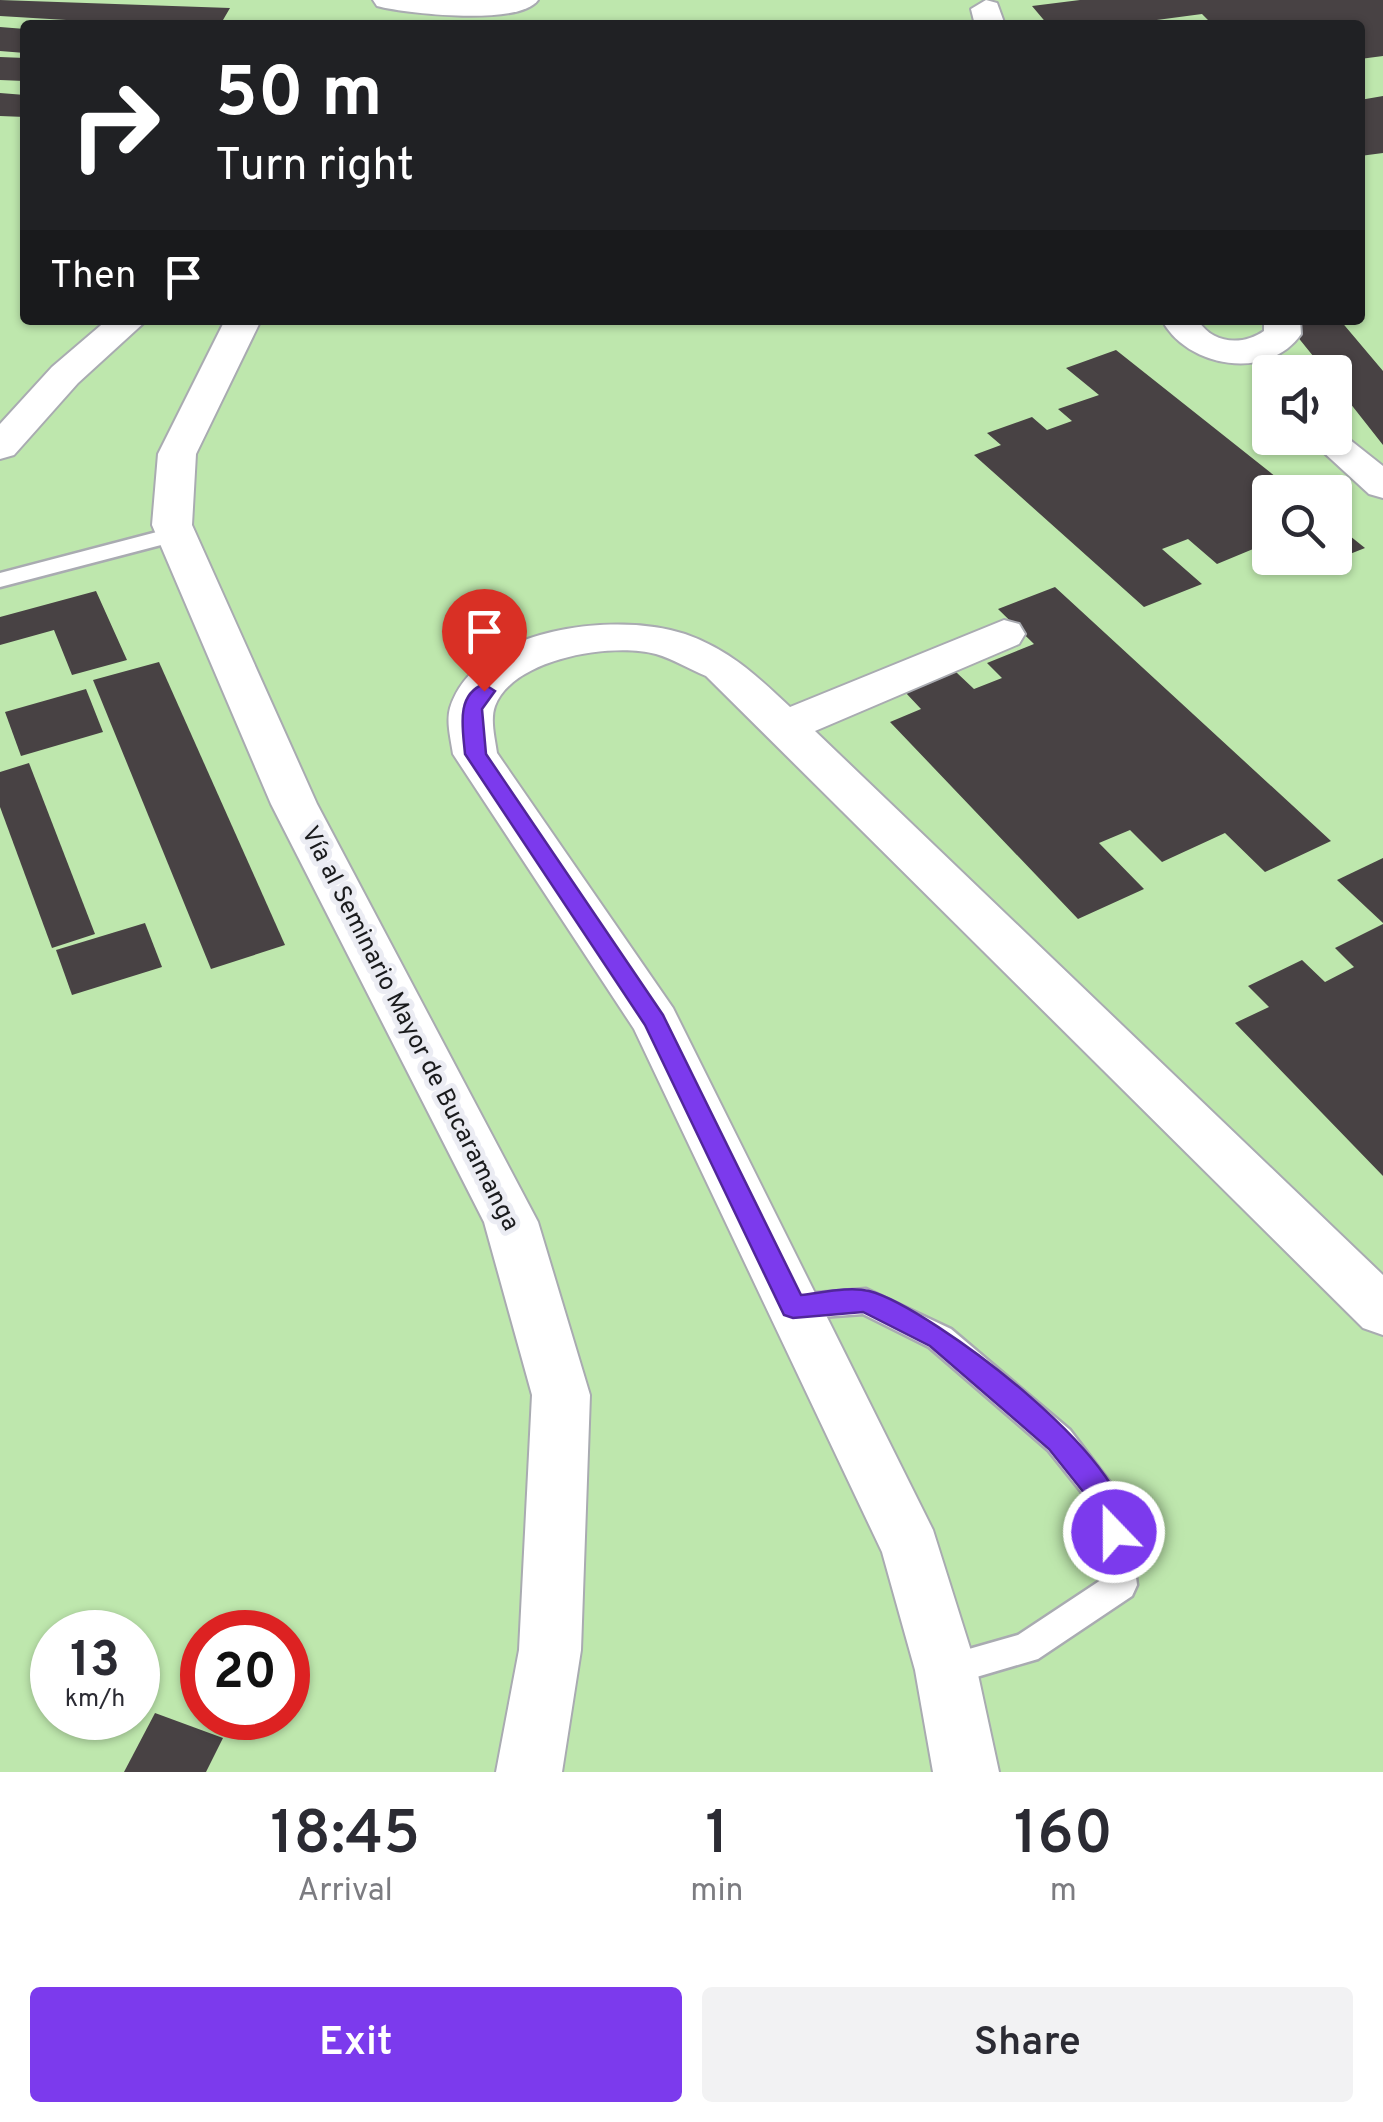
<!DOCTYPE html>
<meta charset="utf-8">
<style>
:root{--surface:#fff;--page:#f2f2f3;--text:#2b2b33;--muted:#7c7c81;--accent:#7c3aed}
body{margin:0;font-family:Overpass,sans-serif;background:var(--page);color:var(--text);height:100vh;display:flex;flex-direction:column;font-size:38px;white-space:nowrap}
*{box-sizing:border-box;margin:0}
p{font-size:32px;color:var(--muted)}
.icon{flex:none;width:55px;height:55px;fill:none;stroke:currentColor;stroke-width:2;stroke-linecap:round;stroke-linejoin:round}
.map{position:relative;height:1772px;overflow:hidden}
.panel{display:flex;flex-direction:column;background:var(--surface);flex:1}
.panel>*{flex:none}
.top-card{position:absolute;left:20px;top:20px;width:1345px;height:305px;border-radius:10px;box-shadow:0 2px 8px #0004;background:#202124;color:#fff;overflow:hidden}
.buttons{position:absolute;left:1252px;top:355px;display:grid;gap:20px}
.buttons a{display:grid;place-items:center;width:100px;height:100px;border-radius:10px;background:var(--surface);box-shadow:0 2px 8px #0004;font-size:50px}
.speed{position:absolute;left:30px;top:1610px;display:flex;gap:20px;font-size:50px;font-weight:700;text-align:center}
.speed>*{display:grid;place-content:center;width:130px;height:130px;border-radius:50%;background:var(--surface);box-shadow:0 2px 8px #0004;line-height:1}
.speed small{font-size:25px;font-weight:400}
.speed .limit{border:15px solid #d22;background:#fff;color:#111}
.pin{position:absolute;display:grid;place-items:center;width:85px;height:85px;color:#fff;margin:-102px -42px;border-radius:50% 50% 50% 0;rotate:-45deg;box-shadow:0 0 10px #0007}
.pin .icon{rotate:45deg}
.me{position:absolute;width:110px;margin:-55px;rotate:338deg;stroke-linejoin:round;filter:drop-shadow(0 0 8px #0008)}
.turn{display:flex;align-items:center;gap:35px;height:210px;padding:0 30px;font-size:45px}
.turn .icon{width:130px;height:130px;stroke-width:2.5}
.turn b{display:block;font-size:70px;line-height:85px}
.then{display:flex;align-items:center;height:95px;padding:0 30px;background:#0003;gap:20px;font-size:38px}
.eta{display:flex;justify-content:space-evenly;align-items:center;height:170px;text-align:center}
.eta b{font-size:60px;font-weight:600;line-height:70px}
.action{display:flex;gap:20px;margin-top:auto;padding:20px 30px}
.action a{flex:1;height:115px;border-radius:10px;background:var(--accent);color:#fff;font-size:40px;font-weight:600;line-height:115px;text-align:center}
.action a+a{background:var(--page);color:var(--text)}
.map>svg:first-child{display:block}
.green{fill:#bee7ad;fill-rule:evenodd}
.building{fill:#484244}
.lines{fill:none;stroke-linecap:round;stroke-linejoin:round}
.service-casing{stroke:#a9abb1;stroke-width:5}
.minor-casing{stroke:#a9abb1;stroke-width:4}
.service{fill:#fff;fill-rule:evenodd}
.minor{fill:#fff;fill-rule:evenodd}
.route{fill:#7c3aed;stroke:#51269a;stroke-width:2.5}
.labels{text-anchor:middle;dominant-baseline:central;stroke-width:10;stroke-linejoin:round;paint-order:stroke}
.street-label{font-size:25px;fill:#1a1b1d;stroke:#ebecf3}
</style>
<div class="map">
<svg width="1383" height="1772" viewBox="0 0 1383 1772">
<rect width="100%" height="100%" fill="#ebecf3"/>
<path class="green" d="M0 0H1383V1772H0ZM25 25H1360V320H25ZM1270 372H1335V438H1270ZM1270 492H1335V558H1270ZM52 1632H138V1718H52ZM202 1632H288V1718H202Z"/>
<g class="building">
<polygon points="0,0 230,8 223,20 256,25 149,25 0,16"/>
<polygon points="1080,0 1383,0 1383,56 1360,59 1360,25 1213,25 1202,14 1119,25 1048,25 1032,6"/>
<polygon points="0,27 25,29 25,53 0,51"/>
<polygon points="0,57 25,58 25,81 0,80"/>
<polygon points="0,93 25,95 25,117 0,116"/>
<polygon points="1383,96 1383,153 1360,156 1360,100"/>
<polygon points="1284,320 1340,320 1383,371 1383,445 1335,384 1335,372 1326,372"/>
<polygon points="1116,350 1295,492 1270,492 1270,542 1217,564 1188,539 1162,549 1202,584 1144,607 974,455 1001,445 987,433 1032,417 1047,430 1072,421 1058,409 1099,395 1066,368"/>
<polygon points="1335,524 1365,548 1307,571 1291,558 1335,558"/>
<polygon points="1055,587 1331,841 1265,872 1225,833 1162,862 1130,830 1099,843 1144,889 1078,919 890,722 921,709 905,692 956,672 974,689 1002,678 987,663 1034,644 998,609"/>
<polygon points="96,591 127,660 72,675 54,630 0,645 0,617"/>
<polygon points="159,662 285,945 211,969 93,680"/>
<polygon points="86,689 103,732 21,756 5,712"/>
<polygon points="29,763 95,934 52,948 0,807 0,772"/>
<polygon points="1383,858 1383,923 1337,880"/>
<polygon points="145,923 162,967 72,995 56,950"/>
<polygon points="1383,924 1383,1176 1235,1023 1269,1007 1248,986 1302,960 1325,982 1354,967 1335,948"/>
<polygon points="155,1713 223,1738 206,1772 124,1772"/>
</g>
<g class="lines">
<g class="service-casing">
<g id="service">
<polygon points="176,527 184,529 187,534 184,539 0,587 0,573"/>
<polygon points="866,1289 951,1329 1070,1430 1127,1505 1137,1585 1132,1596 1038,1659 946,1686 934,1681 929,1670 934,1659 1018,1635 1104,1578 1096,1510 1048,1450 929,1347 863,1314 793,1319 783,1316 778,1307 783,1298 793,1295"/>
</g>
</g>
<g class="minor-casing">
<g id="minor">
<path d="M373 0H538C520 26 407 14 377 6Z"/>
<polygon points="986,0 997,3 1005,25 975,25 971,9"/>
<polygon points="107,320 147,320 78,383 14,455 0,459 0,424 52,367"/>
<polygon points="225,320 261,320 196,454 192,525 317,804 538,1222 590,1395 581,1650 562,1772 496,1772 519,1650 532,1395 484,1222 271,804 152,525 158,454"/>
<path d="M1162 320H1198C1212 344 1243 346 1264 331V320H1300L1301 334C1268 382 1186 367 1162 320Z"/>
<polygon points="1335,428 1383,466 1383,498 1369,494 1308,438 1335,438"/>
<path d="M1004 620 1019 624 1025 634 1019 644 815 731 1383 1275V1335L1363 1328 706 676C689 669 673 659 656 654 613 642 513 658 495 706 490 720 495 738 497 753L673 1008 933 1530 977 1670 999 1772H933L915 1670 882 1552 634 1029 453 754C451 740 446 722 450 708 475 627 617 611 685 634 730 650 756 675 790 707Z"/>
</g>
</g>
<use href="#service" class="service"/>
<use href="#minor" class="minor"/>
</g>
<path class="route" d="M484 684 495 691 482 709 486 754 663 1015 801 1295C821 1293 849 1286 869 1291 929 1306 1154 1475 1124 1541L1114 1545 1104 1541 1097 1509 1049 1449 930 1346 863 1312 793 1318 784 1315 645 1025 465 754C463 729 455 695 484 684Z"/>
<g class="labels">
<g class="street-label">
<text transform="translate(409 1029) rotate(63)">Vía al Seminario Mayor de Bucaramanga</text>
</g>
</g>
</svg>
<div class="buttons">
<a><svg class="icon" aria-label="sound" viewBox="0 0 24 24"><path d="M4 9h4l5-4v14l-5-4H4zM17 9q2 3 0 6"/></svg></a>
<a><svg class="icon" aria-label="search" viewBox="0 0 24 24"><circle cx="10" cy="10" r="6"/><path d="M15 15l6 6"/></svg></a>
</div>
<div class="speed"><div>13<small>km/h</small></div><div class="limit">20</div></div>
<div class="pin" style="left:484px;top:691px;background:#d93025"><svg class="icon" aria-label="arrive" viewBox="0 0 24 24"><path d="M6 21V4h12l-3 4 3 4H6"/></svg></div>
<svg class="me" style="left:1114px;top:1532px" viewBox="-20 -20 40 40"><circle r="17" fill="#7c3aed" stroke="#fff" stroke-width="3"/><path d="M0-11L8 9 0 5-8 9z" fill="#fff"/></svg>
<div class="top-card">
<div class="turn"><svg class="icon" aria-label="right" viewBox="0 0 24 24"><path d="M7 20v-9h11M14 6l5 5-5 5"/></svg><div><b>50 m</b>Turn right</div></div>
<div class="then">Then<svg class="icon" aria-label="arrive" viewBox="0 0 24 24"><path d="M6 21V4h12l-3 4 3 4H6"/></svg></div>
</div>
</div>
<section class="panel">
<div class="eta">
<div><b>18:45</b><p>Arrival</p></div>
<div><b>1</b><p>min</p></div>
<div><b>160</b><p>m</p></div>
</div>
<div class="action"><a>Exit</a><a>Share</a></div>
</section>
